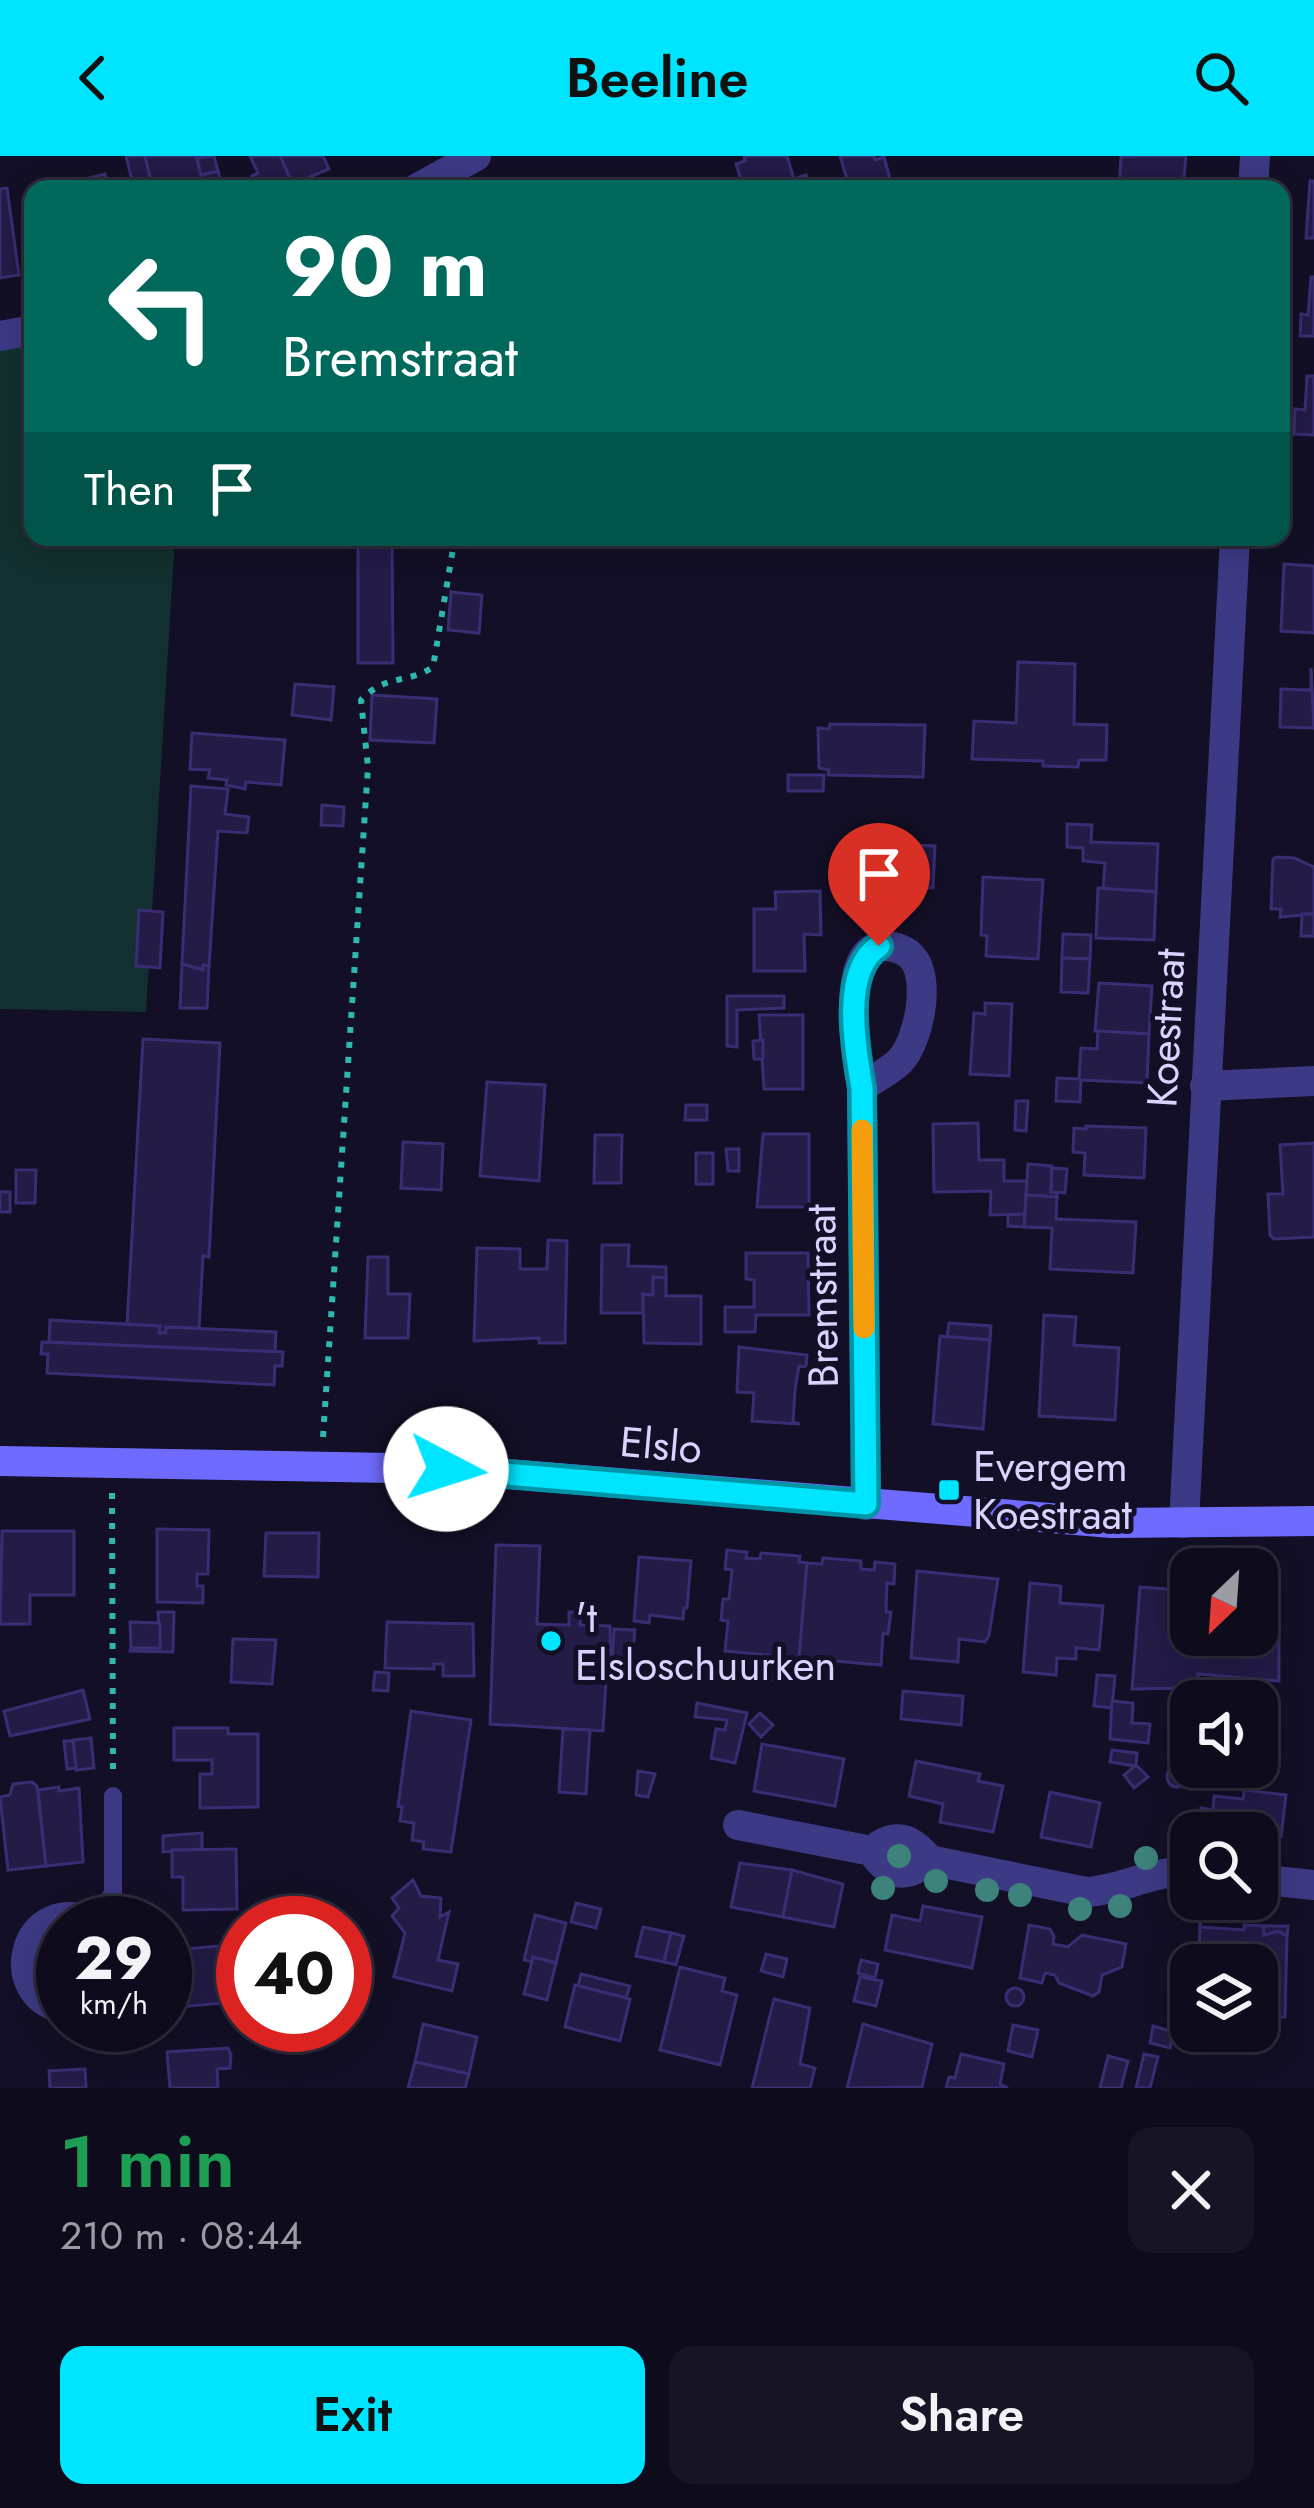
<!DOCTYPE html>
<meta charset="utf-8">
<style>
:root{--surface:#0e0b1c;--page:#171425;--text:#f1f3f6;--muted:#9b9ba3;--line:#2e2b3b;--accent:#00e5ff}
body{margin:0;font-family:Jost,sans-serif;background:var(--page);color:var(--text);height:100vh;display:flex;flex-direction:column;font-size:45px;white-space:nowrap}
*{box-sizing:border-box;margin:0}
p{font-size:39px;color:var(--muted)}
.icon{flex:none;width:66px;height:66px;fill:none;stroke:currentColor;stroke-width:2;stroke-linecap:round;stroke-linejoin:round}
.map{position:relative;height:1932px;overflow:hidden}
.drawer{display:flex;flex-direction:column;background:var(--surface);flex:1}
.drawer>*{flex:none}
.guide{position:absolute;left:24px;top:24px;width:1266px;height:366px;border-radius:24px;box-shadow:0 6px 30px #0003,0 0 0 3px var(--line);background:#00695c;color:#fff;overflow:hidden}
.needle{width:78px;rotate:205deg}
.fabs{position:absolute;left:1170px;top:1392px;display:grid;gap:24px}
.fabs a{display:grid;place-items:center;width:108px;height:108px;border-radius:24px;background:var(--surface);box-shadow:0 6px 30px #0003,0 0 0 3px var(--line);font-size:60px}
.speed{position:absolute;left:36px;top:1740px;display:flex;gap:24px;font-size:60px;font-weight:700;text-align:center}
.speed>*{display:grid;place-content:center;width:156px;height:156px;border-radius:50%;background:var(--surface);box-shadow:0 6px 30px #0003,0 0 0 3px var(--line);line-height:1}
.speed small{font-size:30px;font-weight:400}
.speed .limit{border:18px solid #d22;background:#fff;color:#111}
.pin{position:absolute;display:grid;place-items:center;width:102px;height:102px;color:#fff;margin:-123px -51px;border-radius:50% 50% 50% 0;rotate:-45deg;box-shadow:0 0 12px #0007}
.pin .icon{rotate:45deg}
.me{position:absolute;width:132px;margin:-66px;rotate:95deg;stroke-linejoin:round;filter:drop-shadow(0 0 9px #0008)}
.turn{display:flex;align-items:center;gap:42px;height:252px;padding:0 60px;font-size:54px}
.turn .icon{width:156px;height:156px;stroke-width:2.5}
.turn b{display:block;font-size:84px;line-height:102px}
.then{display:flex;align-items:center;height:114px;padding:0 60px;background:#0003;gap:24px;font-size:45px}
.round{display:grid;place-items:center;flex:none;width:126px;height:126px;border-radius:24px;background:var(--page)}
.overview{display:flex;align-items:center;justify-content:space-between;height:204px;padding:0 60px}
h1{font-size:72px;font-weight:600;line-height:90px;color:#1e9e55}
.cta{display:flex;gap:24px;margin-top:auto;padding:24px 60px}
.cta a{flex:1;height:138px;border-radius:24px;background:var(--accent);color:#111;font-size:48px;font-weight:600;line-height:138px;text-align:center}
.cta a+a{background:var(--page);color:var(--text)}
header{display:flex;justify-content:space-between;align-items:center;height:156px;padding:0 60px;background:var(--accent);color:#111;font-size:54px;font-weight:600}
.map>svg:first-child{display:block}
.green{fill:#12302f}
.building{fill:#241b47;stroke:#3b2d73;stroke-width:3}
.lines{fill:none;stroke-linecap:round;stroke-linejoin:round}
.path{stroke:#2fb8b0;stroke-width:6;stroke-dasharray:6 9;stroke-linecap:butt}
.lane{stroke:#3d3a85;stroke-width:18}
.street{stroke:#3d3a85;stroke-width:30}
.secondary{stroke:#6f6bff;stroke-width:30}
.tree{fill:#3d827b}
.route-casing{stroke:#0095a6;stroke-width:30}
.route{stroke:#00e5ff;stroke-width:21}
.slow{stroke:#f59e0b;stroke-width:21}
.poi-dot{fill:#00e5ff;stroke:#130f26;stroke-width:4.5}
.labels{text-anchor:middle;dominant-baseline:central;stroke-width:10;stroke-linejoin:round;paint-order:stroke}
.street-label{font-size:42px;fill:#d9d4ff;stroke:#130f26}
.poi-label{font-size:42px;fill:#d9d4ff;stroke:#130f26;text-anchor:start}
</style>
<header><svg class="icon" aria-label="back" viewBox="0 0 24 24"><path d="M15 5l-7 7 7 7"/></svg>Beeline<svg class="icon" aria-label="search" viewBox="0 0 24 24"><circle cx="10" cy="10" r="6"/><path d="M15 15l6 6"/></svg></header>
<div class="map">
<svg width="1314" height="1932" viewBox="0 0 1314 1932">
<rect width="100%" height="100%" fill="#130f26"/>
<g class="green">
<polygon points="33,185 33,381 175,381 146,856 0,853 0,192"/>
<path d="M63 1774V1839L46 1828C36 1796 36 1795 63 1774Z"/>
</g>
<g class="building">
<polygon points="126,0 145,0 153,33 134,33"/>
<polygon points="145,0 196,0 201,19 218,15 223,33 153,33"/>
<polygon points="214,0 218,15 201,19 197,2"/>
<polygon points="250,0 280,0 293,28 282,33 257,33 252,20 258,17"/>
<polygon points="280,0 323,0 329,13 293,28"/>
<polygon points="744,0 787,0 794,23 806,19 810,33 744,33 736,8 745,5"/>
<polygon points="840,0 874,0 875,4 884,1 893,33 850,33"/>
<polygon points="1136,0 1186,0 1183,33 1119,33 1121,1"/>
<polygon points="105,18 109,33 45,33"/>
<polygon points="1310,25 1314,25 1314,82 1306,82"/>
<polygon points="7,32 19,119 0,122 0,33"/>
<polygon points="1311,121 1314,121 1314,180 1300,180 1301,158 1308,159"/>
<polygon points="1307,220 1314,220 1314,279 1294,278 1295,253 1305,254"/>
<rect x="320" y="381" width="33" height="5"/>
<polygon points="358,381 392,381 393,507 358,507"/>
<polygon points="1284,408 1314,410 1314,477 1281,475"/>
<polygon points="451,436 482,439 479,477 448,474"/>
<polygon points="1018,506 1075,508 1074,568 1107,569 1106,604 1079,604 1078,611 1043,610 1043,605 972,603 974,565 1016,567"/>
<polygon points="1311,512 1314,572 1280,571 1281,533 1311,534"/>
<polygon points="295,528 334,531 331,564 292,559"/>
<polygon points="372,539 437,543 434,587 370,584"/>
<polygon points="830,568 925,569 923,621 828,619 829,614 819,612 818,572 829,573"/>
<polygon points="192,577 285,584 281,629 246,626 245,633 226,629 227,624 208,622 210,614 190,613"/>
<polygon points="788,619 824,619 823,635 788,635"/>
<polygon points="191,630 228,633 225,658 249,661 247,677 218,675 209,810 203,809 203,814 182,808"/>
<polygon points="322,649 344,651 343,670 321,669"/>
<polygon points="1067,668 1092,669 1091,686 1158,688 1156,736 1103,733 1105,707 1083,705 1083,692 1067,691"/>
<polygon points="861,687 935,690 933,732 859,728"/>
<polygon points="1277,701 1294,702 1314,711 1314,758 1280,761 1281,753 1271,753 1273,703"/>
<polygon points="983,721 1043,724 1038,803 986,800 987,780 981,779"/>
<polygon points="1098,732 1156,736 1154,784 1096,782"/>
<polygon points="820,735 821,779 804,778 805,815 754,815 754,753 776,753 775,736"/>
<polygon points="139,754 163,756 160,812 136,810"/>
<polygon points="1302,758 1314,758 1314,780 1301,780"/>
<polygon points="1063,778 1091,779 1090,803 1062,802"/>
<polygon points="1062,802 1090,803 1088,837 1061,836"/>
<polygon points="182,808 203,814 203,809 209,810 207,852 180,852"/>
<polygon points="1099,827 1152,830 1149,878 1095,875"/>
<polygon points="727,840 784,840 784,852 737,854 737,891 727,890"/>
<polygon points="985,847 1012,848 1009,920 970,918 974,857 985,858"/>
<polygon points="759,859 803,859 803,933 764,933"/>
<polygon points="1098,875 1149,878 1147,927 1081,924 1080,946 1056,945 1057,922 1079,923 1081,892 1097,893"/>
<polygon points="143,883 220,887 209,1101 203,1100 199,1172 166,1171 166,1177 159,1177 160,1170 127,1169"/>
<polygon points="763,884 763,903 754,903 753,885"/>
<polygon points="487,926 545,929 539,1025 480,1020"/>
<polygon points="1016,945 1028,945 1026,975 1015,974"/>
<polygon points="686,949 707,949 707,964 685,964"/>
<polygon points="978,967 979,1004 1004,1004 1004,1025 1027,1025 1025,1058 990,1059 991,1035 934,1036 933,968"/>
<polygon points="1086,970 1146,972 1144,1022 1084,1019 1085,997 1073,996 1074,972 1086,973"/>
<polygon points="763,978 809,978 809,1051 757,1051"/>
<polygon points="595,979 622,979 621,1027 594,1027"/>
<polygon points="403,986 443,988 441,1034 401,1032"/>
<polygon points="1314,987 1314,1081 1274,1083 1270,1079 1268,1038 1283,1038 1280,989"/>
<polygon points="726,993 739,993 739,1015 728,1015"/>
<rect x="696" y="997" width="17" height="31"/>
<polygon points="1028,1008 1052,1010 1051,1036 1057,1036 1057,1041 1026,1039"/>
<polygon points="1052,1012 1067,1013 1065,1037 1051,1036"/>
<polygon points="16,1014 36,1014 35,1047 16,1047"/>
<rect x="0" y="1036" width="10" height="20"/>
<polygon points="1026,1039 1057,1041 1056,1063 1136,1066 1133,1117 1050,1113 1052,1072 1024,1071"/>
<polygon points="1025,1058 1024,1071 1008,1070 1008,1059"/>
<polygon points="548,1084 567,1085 565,1187 539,1187 539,1182 474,1185 477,1092 520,1093 520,1113 547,1113"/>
<polygon points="602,1089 629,1089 628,1110 666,1111 666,1122 653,1121 653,1139 643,1138 643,1157 601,1157"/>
<polygon points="746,1097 808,1097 809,1159 756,1159 755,1176 725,1176 725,1151 754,1151 754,1124 746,1123"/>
<polygon points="368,1101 388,1101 388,1138 410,1138 408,1182 365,1182"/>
<polygon points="653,1121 666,1122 666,1140 701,1140 701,1188 644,1187 643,1138 653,1139"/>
<polygon points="1044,1159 1076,1161 1074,1189 1119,1192 1115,1264 1039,1260"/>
<polygon points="50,1164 160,1170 159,1177 166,1177 166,1171 276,1176 275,1196 49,1186"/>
<polygon points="949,1167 991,1170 990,1184 947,1181"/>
<polygon points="940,1180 990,1184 983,1273 933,1268"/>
<polygon points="42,1186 283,1196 282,1210 275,1210 274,1229 47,1217 48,1198 41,1198"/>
<polygon points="739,1191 807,1199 806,1211 799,1210 795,1234 793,1266 800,1268 752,1265 754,1237 737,1236"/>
<polygon points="157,1373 209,1374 208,1418 197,1418 197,1430 203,1430 203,1447 157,1446"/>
<polygon points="2,1375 74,1375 74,1439 30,1439 30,1468 0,1468"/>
<polygon points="266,1377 319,1377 318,1421 264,1420"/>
<polygon points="496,1389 540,1390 537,1468 569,1469 569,1456 581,1456 580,1469 610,1470 611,1522 611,1526 606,1525 603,1575 490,1568"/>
<polygon points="727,1394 747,1396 746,1402 760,1403 761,1397 800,1400 799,1406 807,1407 798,1526 766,1524 768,1499 725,1495 728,1465 721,1464 723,1443 729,1443 732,1414 725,1413"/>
<polygon points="639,1401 691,1405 687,1452 684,1452 683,1463 650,1459 649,1467 634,1465"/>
<polygon points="823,1402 861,1405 861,1413 874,1414 875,1406 895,1408 894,1428 887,1427 886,1456 891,1456 888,1478 883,1477 881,1509 799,1502 807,1407 822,1408"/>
<polygon points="917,1415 998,1423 989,1479 985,1486 959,1483 958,1506 911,1502"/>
<polygon points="1030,1427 1061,1430 1060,1447 1103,1450 1099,1494 1076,1492 1076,1503 1057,1502 1056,1519 1023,1516"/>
<polygon points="1140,1431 1191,1435 1191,1479 1257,1479 1257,1438 1279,1438 1279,1525 1198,1518 1198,1538 1186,1537 1186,1532 1132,1533"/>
<polygon points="158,1456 174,1456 173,1496 130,1495 131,1492 160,1492"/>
<polygon points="130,1466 160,1467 160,1492 131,1492"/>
<polygon points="387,1466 473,1468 474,1520 443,1520 443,1508 434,1508 434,1513 385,1512"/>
<polygon points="614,1473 635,1474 630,1524 611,1522"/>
<polygon points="233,1483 276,1484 272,1528 231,1526"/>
<polygon points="375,1516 389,1517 388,1535 373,1534"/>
<polygon points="1097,1519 1115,1520 1112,1552 1094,1550"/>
<polygon points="83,1534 90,1563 10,1580 4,1555"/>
<polygon points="903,1535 963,1540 961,1569 901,1563"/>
<polygon points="1112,1545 1133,1547 1132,1567 1150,1568 1148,1587 1110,1583"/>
<polygon points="697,1547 747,1557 735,1607 711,1602 716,1573 725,1574 727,1564 695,1561"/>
<polygon points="411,1555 471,1564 451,1696 423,1693 424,1686 412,1684 414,1667 400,1665 402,1651 398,1650"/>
<polygon points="760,1557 773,1569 761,1581 749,1568"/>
<polygon points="174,1572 228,1572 228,1578 258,1578 258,1651 200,1652 200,1618 212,1618 212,1604 174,1604"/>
<polygon points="563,1573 590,1574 586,1638 559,1636"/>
<polygon points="91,1582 94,1612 76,1614 73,1584"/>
<polygon points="64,1585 73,1585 76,1612 67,1613"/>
<polygon points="762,1588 844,1603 835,1650 754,1635"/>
<polygon points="1112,1594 1137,1597 1136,1609 1148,1621 1134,1632 1124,1619 1135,1610 1110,1606"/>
<polygon points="916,1605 980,1618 978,1625 1003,1630 993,1676 940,1666 943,1648 909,1640"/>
<circle cx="1177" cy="1621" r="10"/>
<polygon points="638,1615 655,1618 648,1641 636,1639"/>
<polygon points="32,1626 37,1630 46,1710 8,1714 0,1641 10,1639 13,1628"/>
<polygon points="59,1631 59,1635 79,1632 83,1706 46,1710 38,1634"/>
<polygon points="1244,1634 1286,1639 1281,1681 1199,1668 1201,1652 1213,1654 1214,1640 1243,1643"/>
<polygon points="1050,1636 1100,1647 1091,1691 1041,1681"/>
<polygon points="202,1677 202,1693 163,1696 163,1680"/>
<polygon points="236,1693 237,1753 183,1754 183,1721 172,1721 172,1694"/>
<polygon points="740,1707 792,1714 783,1761 731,1751"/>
<polygon points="792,1714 843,1728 834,1771 783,1761"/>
<polygon points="413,1724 421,1740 441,1742 440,1761 449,1756 438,1804 458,1808 452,1835 394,1821 405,1777 392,1760 399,1752 392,1742"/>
<polygon points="576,1747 601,1753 596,1772 571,1766"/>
<polygon points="923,1750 982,1761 972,1812 885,1794 892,1759 920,1765"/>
<polygon points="535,1759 566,1767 556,1807 533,1801 532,1806 524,1804"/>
<polygon points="1200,1764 1201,1771 1244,1774 1244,1769 1264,1770 1264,1779 1278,1775 1287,1780 1285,1861 1257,1860 1257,1809 1199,1805"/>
<polygon points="1029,1769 1050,1773 1054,1780 1053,1788 1068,1791 1082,1779 1126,1788 1122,1811 1102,1819 1099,1836 1093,1840 1059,1827 1055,1819 1045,1817 1042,1827 1020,1822"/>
<polygon points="1264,1770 1288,1770 1287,1780 1278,1775 1264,1779"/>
<polygon points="643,1771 671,1777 664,1806 636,1800"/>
<polygon points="671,1777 684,1780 676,1809 664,1806"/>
<polygon points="219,1790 225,1847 178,1851 173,1794"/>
<polygon points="766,1798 787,1803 783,1821 761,1815"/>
<polygon points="533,1801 556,1807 547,1844 524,1838"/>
<polygon points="861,1804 878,1808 875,1822 858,1817"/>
<polygon points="680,1811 725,1822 722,1835 737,1839 720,1909 660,1894"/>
<polygon points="581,1818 630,1830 626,1842 578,1830"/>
<polygon points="860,1821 882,1825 876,1850 854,1845"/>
<polygon points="575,1829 630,1843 620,1885 565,1871"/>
<circle cx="1015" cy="1841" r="9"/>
<polygon points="774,1843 810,1852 800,1908 815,1912 810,1932 752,1932"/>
<polygon points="423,1868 477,1881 469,1918 415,1906"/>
<polygon points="863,1868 932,1888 922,1931 847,1932"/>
<polygon points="271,1869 321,1869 322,1885 274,1890"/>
<polygon points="1013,1869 1038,1874 1032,1901 1008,1895"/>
<polygon points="1153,1870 1174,1876 1170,1892 1150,1887"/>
<polygon points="228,1892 231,1899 230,1912 217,1913 218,1932 170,1932 167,1896"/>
<polygon points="961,1898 1004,1908 1000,1928 1008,1932 946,1932 949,1921 955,1922"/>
<polygon points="1144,1898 1158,1901 1150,1932 1136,1932"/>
<polygon points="1108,1900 1128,1905 1121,1932 1100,1932"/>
<polygon points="415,1906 469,1918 465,1932 408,1932"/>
<polygon points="85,1913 86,1932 50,1932 49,1915"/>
</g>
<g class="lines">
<g class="path">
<path d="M323 1281 368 611 361 544C387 517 405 529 433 511L455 381"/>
<polyline points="112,1337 113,1618"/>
</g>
<polyline class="lane" points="95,1766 113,1737 113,1640"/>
<g class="street">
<polyline points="416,33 476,0"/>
<polyline points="1253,33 1255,0"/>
<polyline points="0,180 33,174"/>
<polyline points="1205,930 1314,925"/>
<path d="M862 931C874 923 890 915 900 905 919 885 932 821 911 800 905 794 894 790 885 790 838 790 857 901 862 931L866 1349"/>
<polyline points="1184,1367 1235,381"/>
<path d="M738 1669 872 1695C888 1721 907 1723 929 1704"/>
<path d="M872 1695C894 1675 912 1682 929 1704L1086 1736C1123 1734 1154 1713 1191 1716"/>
<polyline points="1257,1723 1314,1729"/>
<path d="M63 1852C0 1840 22 1736 95 1767"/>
</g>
<polyline class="secondary" points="0,1305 446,1313 1112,1367 1314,1365"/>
</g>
<g class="tree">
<circle cx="899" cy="1700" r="12"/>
<circle cx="1146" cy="1702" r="12"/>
<circle cx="936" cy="1725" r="12"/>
<circle cx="883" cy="1732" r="12"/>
<circle cx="987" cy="1734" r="12"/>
<circle cx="1020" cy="1739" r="12"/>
<circle cx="1120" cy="1750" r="12"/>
<circle cx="1080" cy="1753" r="12"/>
</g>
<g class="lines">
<g class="route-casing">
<path id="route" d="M446 1313 866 1348 862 932C855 892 841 814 879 790"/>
</g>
<use href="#route" class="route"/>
<polyline class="slow" points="862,974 864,1172"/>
</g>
<g class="poi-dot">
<rect x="937" y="1322" width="24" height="24" rx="6"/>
<circle cx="551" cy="1485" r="12"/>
</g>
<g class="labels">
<g class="street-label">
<text transform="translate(1166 872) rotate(-87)">Koestraat</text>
<text transform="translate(822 1140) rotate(-91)">Bremstraat</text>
<text transform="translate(661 1289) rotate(5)">Elslo</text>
</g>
<g class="poi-label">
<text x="973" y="1310">Evergem<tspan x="973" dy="48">Koestraat</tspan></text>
<text x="575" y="1461">'t<tspan x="575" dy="48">Elsloschuurken</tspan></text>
</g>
</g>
</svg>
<div class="fabs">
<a><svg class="needle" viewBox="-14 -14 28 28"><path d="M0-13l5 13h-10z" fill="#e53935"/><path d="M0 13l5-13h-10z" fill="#9b9ba3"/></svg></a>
<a><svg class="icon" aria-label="sound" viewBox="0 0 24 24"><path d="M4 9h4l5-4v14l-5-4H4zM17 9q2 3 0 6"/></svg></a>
<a><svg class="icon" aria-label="search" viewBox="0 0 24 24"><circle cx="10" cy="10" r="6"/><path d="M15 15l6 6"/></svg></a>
<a><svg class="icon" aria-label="layers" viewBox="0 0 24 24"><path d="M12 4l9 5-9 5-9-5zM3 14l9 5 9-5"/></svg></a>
</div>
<div class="speed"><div>29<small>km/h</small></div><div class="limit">40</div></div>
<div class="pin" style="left:879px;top:790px;background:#d93025"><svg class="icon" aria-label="arrive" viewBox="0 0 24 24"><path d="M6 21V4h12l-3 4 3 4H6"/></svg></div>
<svg class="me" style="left:446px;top:1313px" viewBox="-20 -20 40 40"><circle r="19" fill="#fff"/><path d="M0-13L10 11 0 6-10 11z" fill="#00e5ff"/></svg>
<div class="guide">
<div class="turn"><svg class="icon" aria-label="left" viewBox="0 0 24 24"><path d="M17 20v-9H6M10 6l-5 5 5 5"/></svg><div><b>90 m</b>Bremstraat</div></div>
<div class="then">Then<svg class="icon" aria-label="arrive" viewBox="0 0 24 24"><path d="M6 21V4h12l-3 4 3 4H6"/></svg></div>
</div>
</div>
<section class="drawer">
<div class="overview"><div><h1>1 min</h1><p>210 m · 08:44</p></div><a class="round"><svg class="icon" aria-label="close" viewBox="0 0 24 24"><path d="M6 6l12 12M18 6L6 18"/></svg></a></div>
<div class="cta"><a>Exit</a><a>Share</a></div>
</section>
